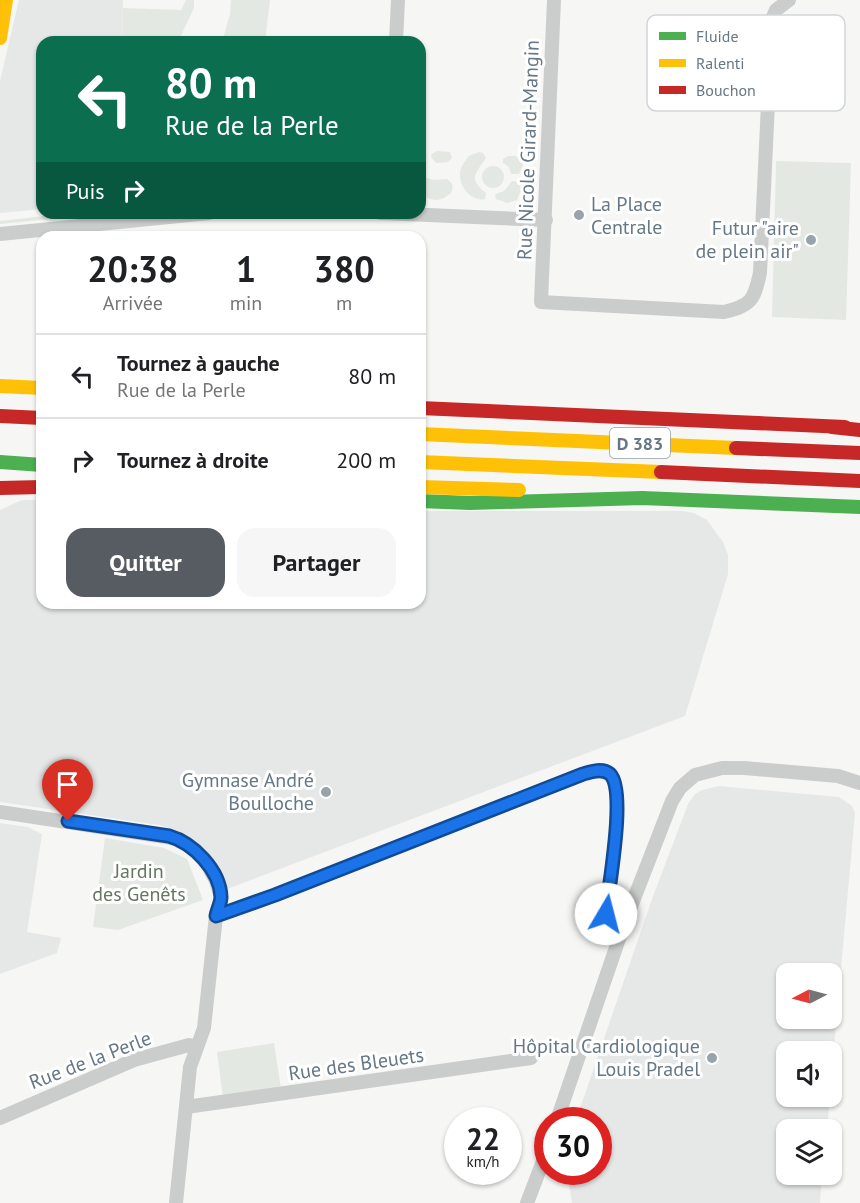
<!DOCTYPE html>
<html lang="fr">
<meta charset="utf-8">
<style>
:root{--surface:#fff;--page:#f6f6f6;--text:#202124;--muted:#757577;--line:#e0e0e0;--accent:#565c61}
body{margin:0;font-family:"PT Sans",sans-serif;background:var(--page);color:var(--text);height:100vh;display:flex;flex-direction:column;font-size:22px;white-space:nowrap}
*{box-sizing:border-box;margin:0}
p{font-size:20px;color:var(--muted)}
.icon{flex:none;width:33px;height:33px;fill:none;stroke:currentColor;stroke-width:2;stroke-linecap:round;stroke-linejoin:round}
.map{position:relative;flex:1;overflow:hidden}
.sheet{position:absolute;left:36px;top:231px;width:390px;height:378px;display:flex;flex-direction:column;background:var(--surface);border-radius:18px;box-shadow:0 2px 4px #0004}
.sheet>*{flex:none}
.guide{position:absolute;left:36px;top:36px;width:390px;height:183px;border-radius:18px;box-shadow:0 2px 4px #0004;background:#0b6e4f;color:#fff;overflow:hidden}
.needle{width:39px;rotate:264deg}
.buttons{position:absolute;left:776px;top:963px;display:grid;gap:12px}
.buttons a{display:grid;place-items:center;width:66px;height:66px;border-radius:12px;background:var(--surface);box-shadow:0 2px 4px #0004;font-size:30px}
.speed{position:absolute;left:444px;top:1107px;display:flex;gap:12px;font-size:30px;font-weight:700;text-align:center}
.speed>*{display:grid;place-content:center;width:78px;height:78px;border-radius:50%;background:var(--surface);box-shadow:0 2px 4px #0004;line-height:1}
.speed small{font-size:15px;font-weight:400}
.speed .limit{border:9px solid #d22;background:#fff;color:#111}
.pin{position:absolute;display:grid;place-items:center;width:51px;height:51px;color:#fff;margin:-62px -26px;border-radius:50% 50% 50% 0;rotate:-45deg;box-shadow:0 0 6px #0007}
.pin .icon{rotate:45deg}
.me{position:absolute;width:66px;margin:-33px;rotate:8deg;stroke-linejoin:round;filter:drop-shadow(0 0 4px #0008)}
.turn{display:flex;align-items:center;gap:21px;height:126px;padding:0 30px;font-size:27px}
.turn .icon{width:78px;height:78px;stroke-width:2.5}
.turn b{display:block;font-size:42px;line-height:51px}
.then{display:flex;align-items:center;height:57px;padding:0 30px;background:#0003;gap:12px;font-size:22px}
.eta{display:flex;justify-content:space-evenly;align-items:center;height:102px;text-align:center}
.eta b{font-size:36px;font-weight:700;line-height:42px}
.button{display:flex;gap:12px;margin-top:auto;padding:12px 30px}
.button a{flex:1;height:69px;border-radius:18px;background:var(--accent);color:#fff;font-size:24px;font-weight:700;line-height:69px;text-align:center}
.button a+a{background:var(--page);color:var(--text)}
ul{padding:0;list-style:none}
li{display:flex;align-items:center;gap:18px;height:84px;padding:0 30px;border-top:2px solid var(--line)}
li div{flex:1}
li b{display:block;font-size:22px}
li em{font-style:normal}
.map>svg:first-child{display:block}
.built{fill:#e6e7e7;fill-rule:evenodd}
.green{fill:#e4e8e2}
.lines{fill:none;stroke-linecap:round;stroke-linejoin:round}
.street{stroke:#cbcccc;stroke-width:14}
.fast{stroke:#4caf50;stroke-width:14}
.slow{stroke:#ffc107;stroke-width:14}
.jam{stroke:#c62828;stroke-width:14}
.route-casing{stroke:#114b97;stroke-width:15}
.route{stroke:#1a73e8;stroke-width:10}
.poi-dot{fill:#98a3ac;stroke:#fff;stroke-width:2}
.labels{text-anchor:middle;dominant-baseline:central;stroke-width:6;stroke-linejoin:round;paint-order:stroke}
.shield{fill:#fff;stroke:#94a0aa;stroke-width:1.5}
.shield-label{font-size:18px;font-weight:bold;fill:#667785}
.street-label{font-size:20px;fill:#667785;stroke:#fff}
.poi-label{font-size:20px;fill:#667785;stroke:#fff;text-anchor:end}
.park-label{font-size:20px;fill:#657760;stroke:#fff}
.key{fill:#fff;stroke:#d1d6da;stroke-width:1.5}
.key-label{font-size:16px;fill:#667785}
</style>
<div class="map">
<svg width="860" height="1203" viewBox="0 0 860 1203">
<rect width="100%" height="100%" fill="#f6f6f4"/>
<g class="built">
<polygon points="19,0 123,0 122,42 42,42 42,209 0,213 0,81"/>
<polygon points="22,500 42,500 42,603 420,603 420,511 682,511 694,513 707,520 723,542 728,555 728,574 685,716 227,889 222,875 209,855 194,841 178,831 159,825 0,802 0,510"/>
<path d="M719 786 839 797 852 806 855 813 831 1080V1052H786V1096L830 1097 827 1129 786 1130V1174L822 1175 820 1203H572L567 1172H598V1120H576L652 899 688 804 695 794 702 790ZM786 974H831V1018H786Z"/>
<polygon points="0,823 28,827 42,834 27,932 61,938 57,953 0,974"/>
</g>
<g class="green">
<polygon points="186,0 194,0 194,8 178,42 122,42 123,8 181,10"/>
<polygon points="231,0 270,0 265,42 222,42 230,14"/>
<polygon points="437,151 450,152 452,158 448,162 436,163 431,157 432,154"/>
<path d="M479 152 483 153 486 158C475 174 468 179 486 193L485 199C472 202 459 187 460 174 460 167 465 161 469 156Z"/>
<polygon points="508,156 516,156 522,161 523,165 519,174 511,174 509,167 503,163 503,159"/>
<polygon points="776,161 851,163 846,320 772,317"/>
<circle cx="493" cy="177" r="11"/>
<path d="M423 177 434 180 447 179C453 183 454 187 451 193 440 203 429 202 420 191V178Z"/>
<polygon points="512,181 517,182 522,188 517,200 507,203 496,199 495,194 504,191"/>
<polygon points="120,213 118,216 106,218 76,216 73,214"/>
<polygon points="61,214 61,218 0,224 0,221"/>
<polygon points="105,838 164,848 187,859 203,900 118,930 93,927"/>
<polygon points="274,1043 281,1089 223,1098 217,1052"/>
</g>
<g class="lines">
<g class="street">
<path d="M554 0 541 302 724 312C752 305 754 300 760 273L772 19 776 10 789 0"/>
<polyline points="396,42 398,0"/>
<polyline points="381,213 546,220"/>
<polyline points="0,234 209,213"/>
<polyline points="0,812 179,839 198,853 207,864 216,881 221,897 216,916 204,1028 190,1067 176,1203"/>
<path d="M216 916 275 895 583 774C592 771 603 768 610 775 627 791 608 889 606 914L609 922 623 927"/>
<polyline points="186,1107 531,1058"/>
<polyline points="0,1118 134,1060 189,1045 196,1047"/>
<polyline points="557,1120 623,927 672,801 680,788 695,775 722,768 744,768 838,776 860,783"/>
<polyline points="527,1203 548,1148"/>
</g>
<g class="fast">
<polyline points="0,462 42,465"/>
<polyline points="420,501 470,503 642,498 860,507"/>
</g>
<g class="slow">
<polyline points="0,38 6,0"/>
<polyline points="0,386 42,388"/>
<polyline points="420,434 736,448"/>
<polyline points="420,462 661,472"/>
<polyline points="420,487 519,490"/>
</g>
<g class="jam">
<polyline points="420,408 845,427"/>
<polyline points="0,416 42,418"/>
<polyline points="832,427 860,430"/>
<polyline points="736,448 860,453"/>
<polyline points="661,472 860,481"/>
<polyline points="0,488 42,487"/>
</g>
</g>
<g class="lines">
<g class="route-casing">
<path id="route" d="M68 821 169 836C193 843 220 870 221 897 221 903 217 910 216 916L275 895 583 774C592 771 603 768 610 774 627 791 608 889 606 914"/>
</g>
<use href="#route" class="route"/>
</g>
<g class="poi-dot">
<circle cx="579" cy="215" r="6"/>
<circle cx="811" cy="240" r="6"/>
<circle cx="326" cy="792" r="6"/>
<circle cx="712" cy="1058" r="6"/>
</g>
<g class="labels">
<rect class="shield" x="610" y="428" width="60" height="30" rx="4.5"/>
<g class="shield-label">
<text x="640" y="443">D 383</text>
</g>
<g class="street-label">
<text transform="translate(528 150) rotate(-88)">Rue Nicole Girard-Mangin</text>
<text transform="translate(90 1060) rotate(-21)">Rue de la Perle</text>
<text transform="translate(356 1064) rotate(-8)">Rue des Bleuets</text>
</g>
<g class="poi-label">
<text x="591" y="204" text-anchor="start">La Place<tspan x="591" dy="23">Centrale</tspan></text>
<text x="799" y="228">Futur "aire<tspan x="799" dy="23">de plein air"</tspan></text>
<text x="314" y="780">Gymnase André<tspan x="314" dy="23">Boulloche</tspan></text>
<text x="700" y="1046">Hôpital Cardiologique<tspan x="700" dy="23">Louis Pradel</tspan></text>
</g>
<g class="park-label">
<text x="139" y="871">Jardin<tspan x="139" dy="23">des Genêts</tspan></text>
</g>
</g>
<rect x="647" y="15" width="198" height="96" rx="9" class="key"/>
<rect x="659" y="32" width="27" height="8" fill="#4caf50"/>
<rect x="659" y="59" width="27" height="8" fill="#ffc107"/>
<rect x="659" y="86" width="27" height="8" fill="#c62828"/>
<g class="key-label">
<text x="696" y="42">Fluide</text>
<text x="696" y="69">Ralenti</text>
<text x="696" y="96">Bouchon</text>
</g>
</svg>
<div class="buttons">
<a><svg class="needle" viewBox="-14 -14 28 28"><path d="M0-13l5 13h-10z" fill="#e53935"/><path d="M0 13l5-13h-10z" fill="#757577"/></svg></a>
<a><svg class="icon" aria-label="sound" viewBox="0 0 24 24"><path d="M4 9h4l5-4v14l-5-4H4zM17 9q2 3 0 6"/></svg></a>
<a><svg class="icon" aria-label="layers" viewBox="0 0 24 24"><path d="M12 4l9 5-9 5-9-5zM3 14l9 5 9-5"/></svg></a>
</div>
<div class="speed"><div>22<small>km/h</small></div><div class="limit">30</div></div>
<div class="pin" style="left:68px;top:821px;background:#d93025"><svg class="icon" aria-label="arrive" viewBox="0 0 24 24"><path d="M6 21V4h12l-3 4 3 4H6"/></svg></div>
<svg class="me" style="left:606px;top:914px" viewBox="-20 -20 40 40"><circle r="19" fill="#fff"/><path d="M0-13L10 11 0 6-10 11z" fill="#1a73e8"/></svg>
<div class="guide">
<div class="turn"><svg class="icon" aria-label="left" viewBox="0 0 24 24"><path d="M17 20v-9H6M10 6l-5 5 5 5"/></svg><div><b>80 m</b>Rue de la Perle</div></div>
<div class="then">Puis<svg class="icon" aria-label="right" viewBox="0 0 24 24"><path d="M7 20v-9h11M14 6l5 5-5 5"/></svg></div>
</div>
<section class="sheet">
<div class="eta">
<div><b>20:38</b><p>Arrivée</p></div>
<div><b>1</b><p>min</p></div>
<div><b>380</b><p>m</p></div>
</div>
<ul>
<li><svg class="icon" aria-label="left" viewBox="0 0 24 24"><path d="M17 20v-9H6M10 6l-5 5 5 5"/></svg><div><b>Tournez à gauche</b><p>Rue de la Perle</p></div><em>80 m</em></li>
<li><svg class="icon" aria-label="right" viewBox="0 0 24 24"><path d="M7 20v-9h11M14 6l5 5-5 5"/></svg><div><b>Tournez à droite</b></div><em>200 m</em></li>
</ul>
<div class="button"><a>Quitter</a><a>Partager</a></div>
</section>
</div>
